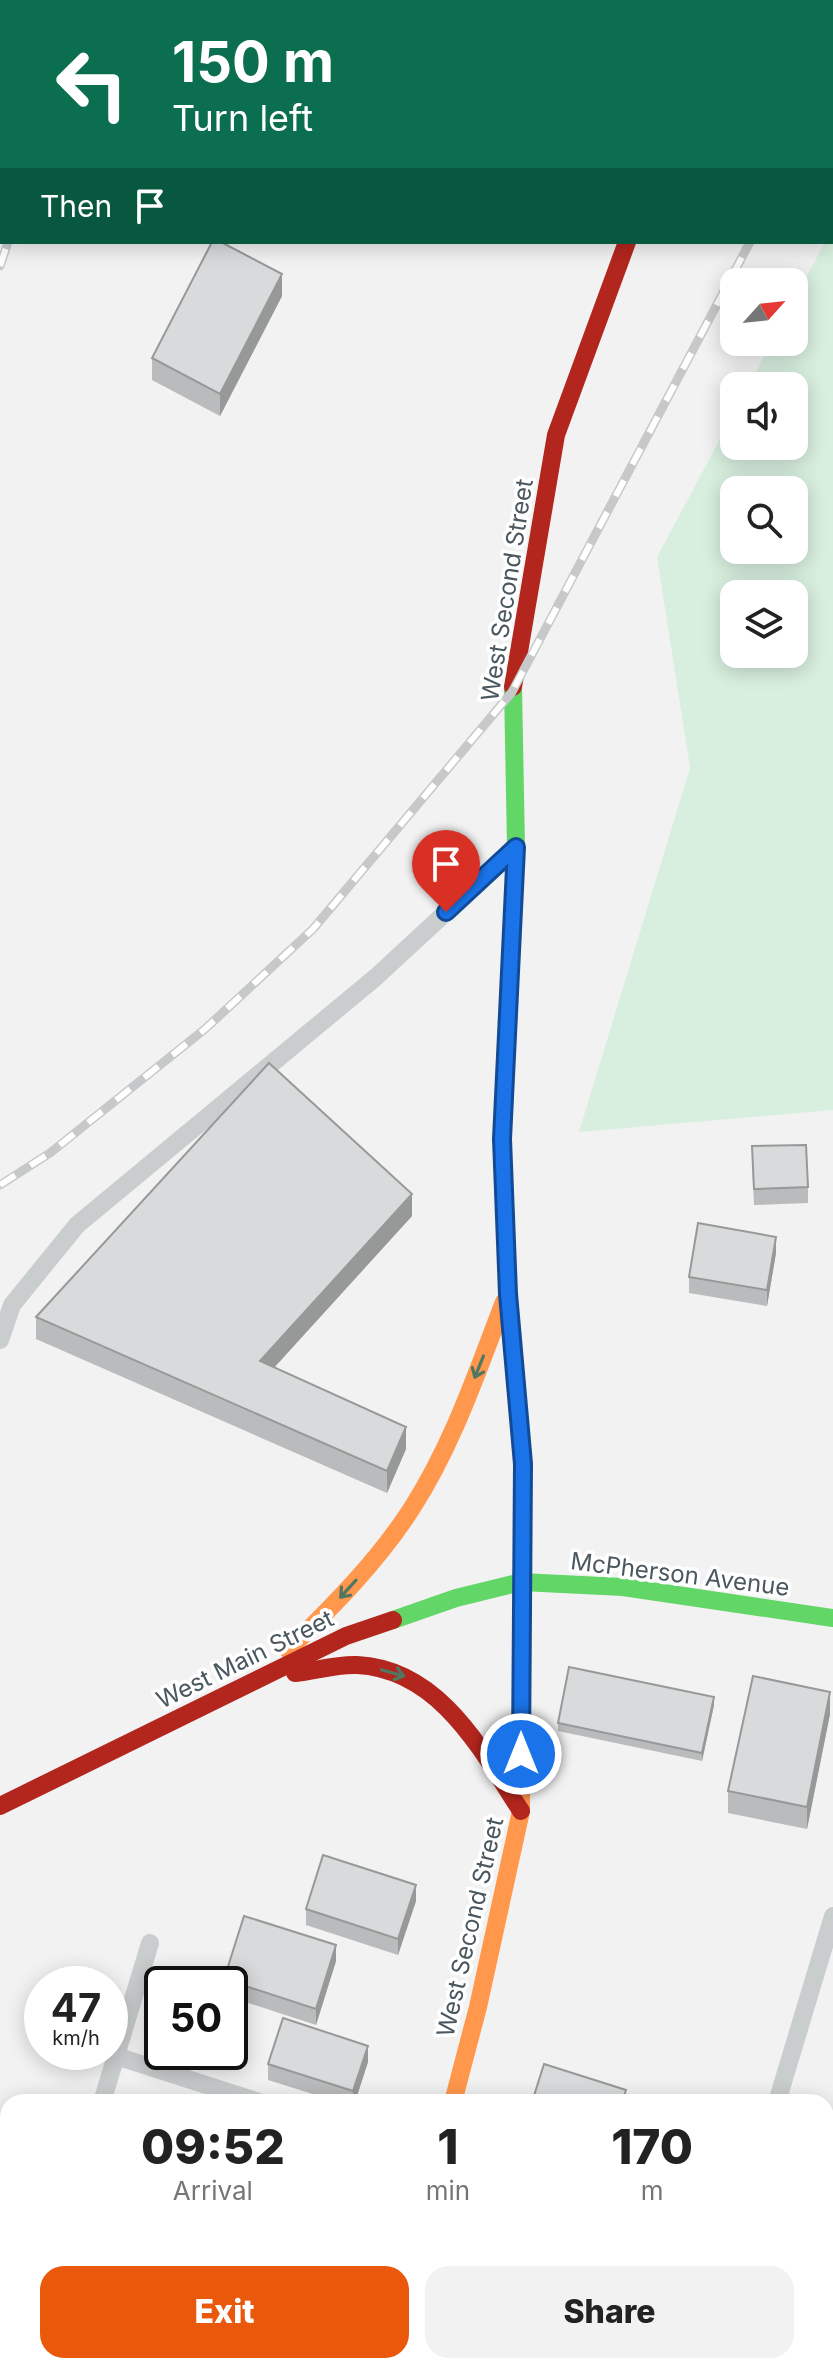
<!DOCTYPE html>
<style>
:root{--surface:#fff;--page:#f2f2f2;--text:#222;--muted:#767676;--accent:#ea580c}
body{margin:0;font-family:Inter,sans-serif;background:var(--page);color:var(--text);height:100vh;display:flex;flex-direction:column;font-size:30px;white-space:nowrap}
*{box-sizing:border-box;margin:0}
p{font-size:26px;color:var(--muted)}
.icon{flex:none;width:44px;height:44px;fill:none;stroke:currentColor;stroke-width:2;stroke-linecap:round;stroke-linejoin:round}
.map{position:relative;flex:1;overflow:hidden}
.drawer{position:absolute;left:0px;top:2094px;width:834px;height:280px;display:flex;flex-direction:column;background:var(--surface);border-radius:24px 24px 0 0;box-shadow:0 4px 20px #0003}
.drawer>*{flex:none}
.banner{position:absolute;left:0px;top:0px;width:834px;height:244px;box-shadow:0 4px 20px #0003;background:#0b6e4f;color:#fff;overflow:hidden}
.needle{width:52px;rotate:63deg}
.tools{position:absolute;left:720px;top:268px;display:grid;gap:16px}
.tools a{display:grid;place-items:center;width:88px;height:88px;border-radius:16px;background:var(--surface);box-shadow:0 4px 20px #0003;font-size:40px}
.speed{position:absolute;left:24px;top:1966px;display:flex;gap:16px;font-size:40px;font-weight:700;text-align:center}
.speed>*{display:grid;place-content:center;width:104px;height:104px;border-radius:50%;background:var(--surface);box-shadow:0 4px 20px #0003;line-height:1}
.speed small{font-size:20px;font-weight:400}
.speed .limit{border:4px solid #111;border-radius:12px;background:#fff;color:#111}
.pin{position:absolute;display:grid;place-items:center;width:68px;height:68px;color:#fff;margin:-82px -34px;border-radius:50% 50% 50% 0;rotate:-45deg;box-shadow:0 0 8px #0007}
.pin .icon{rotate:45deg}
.me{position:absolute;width:88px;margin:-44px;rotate:0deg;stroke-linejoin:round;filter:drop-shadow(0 0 6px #0008)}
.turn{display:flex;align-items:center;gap:28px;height:168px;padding:0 40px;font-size:36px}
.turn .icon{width:104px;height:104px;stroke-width:2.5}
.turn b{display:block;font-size:56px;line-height:68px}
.then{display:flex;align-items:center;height:76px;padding:0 40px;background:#0003;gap:16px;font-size:30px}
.eta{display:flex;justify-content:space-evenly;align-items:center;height:136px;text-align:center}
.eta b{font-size:48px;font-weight:800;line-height:56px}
.action{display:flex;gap:16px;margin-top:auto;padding:16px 40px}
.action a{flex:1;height:92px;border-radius:24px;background:var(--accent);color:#fff;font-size:32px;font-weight:800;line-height:92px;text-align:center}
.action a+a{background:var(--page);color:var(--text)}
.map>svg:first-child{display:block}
.green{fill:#d8efdf;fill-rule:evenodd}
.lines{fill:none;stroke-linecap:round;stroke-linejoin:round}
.lane{stroke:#cacdce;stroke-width:18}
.fast{stroke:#63d668;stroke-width:18}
.slow{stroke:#ff974d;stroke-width:18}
.jam{stroke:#b3261e;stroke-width:18}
.rail-casing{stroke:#c6c8c9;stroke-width:9}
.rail{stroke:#fff;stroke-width:6;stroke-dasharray:18;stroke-linecap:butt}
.wall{fill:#babbbc}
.shaded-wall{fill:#979999}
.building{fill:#d8dadb;stroke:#979999;stroke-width:2}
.oneway{stroke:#507760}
.route-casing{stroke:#114b97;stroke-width:20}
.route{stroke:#1a73e8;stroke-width:14}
.labels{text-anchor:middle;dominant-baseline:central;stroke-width:7;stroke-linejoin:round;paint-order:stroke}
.street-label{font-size:24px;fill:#4a575e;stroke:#fff}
</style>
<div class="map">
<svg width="833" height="2374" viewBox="0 0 833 2374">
<rect width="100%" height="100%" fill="#f2f2f2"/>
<path class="green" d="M833 227V1110L579 1132 690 768 657 557 734 413V446H794V386H748L772 342H794V300L825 242H832ZM734 490H794V550H734ZM734 594H794V654H734Z"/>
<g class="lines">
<g class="lane">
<polyline points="0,1340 12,1305 77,1225 376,977 509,854"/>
<polyline points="116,2056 259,2102"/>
<polyline points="102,2102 150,1943"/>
<polyline points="777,2102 833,1916"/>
<polyline points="826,2273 833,2276"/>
<polyline points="20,2374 22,2366"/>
<polyline points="695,2374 697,2366"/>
</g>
<g class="fast">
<polyline points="513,687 516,847 502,1139 508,1294 523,1464 523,1513"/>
<polyline points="393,1620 456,1598 521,1582 623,1587 833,1618"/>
</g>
<g class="slow">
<path d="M288 1650C333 1606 378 1561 412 1508 453 1444 477 1372 504 1302"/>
<polyline points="453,2102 478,2007 521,1811 523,1513"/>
<polyline points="372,2374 374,2366"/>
</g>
<g class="jam">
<polyline points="748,2 749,0"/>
<polyline points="513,687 556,435 627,242"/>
<path d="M295 1673C315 1671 336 1664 357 1665 439 1669 481 1749 521 1811"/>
<polyline points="0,1806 346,1636 393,1620"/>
</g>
<g class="rail-casing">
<g id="rail">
<polyline points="63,2 64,0"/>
<polyline points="91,2 91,0"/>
<polyline points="832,84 833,82"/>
<polyline points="0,188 2,182"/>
<polyline points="0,266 8,242"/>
<polyline points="0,1185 50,1153 205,1029 313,929 512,692 750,242"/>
</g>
</g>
<use href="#rail" class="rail"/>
</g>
<g class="wall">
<polygon points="282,296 220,416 152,380 152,358"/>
<polygon points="752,1162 808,1187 808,1203 754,1205"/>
<polygon points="412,1216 274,1368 406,1449 387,1493 36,1339 36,1317"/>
<polygon points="776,1253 767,1306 689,1293 689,1277"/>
<polygon points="714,1705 702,1761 558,1731 558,1723"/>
<polygon points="830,1714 807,1829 728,1813 728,1791"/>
<polygon points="416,1901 398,1955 306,1925 306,1909"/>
<polygon points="336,1961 316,2025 230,1997 230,1984 224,1984 224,1979"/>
<polygon points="162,2009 162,2038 156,2036 156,2028"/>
<polygon points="205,2052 220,2052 219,2057"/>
<polygon points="368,2062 355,2102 338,2102 268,2080 268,2064"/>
<polygon points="0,2243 8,2246 8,2290 0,2288"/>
<rect x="607" y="2366" width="56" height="8"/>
</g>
<g class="shaded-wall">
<polygon points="282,274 282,296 220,416 220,394"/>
<polygon points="412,1194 412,1216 260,1383 260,1361"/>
<polygon points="776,1237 776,1253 767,1306 767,1290"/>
<polygon points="406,1427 406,1449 387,1493 387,1471"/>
<polygon points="830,1692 830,1714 807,1829 807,1807"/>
<polygon points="714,1697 714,1705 702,1761 702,1753"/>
<polygon points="416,1885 416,1901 398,1955 398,1939"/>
<polygon points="336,1945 336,1961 316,2025 316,2009"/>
<polygon points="234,2001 234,2010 230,2022 230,2013"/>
<polygon points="368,2046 368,2062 355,2102 353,2102 353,2091"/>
<polygon points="263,2366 268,2366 266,2374 261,2374"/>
</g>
<g class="building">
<polygon points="480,0 674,0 673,2 479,2"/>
<polygon points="212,242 221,242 282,274 220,394 152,358"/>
<polygon points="269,1063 412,1194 260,1361 406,1427 387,1471 36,1317"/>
<polygon points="806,1145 808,1187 754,1189 752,1146"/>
<polygon points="698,1223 776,1237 767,1290 689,1277"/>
<polygon points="569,1667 714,1697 702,1753 558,1723"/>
<polygon points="753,1676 830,1692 807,1807 728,1791"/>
<polygon points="323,1855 416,1885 398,1939 306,1909"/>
<polygon points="244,1916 336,1945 316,2009 224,1979"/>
<polygon points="230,2000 234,2001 230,2013"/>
<polygon points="162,2009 162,2030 156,2028"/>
<polygon points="283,2018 368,2046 353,2091 268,2064"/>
<polygon points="544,2064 626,2090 622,2102 532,2102"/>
<polygon points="0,2243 8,2246 8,2282 0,2280"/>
<polygon points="0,2362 7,2364 4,2374 0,2374"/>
<polygon points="204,2366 263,2366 261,2374 202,2374"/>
<polygon points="720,2366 772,2366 769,2374 717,2374"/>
</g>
<defs><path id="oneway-shaft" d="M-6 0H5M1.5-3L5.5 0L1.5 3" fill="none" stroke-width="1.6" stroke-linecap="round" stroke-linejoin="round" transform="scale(2)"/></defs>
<g class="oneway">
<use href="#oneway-shaft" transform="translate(479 1367) rotate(112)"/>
<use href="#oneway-shaft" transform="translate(348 1589) rotate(132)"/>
<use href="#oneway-shaft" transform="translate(393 1673) rotate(16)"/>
</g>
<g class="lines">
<g class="route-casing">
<polyline id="route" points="446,912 516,847 502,1139 508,1294 523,1464 521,1754"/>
</g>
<use href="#route" class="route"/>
</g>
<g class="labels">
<g class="street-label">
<text transform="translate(507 590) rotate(-81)">West Second Street</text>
<text transform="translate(680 1574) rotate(7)">McPherson Avenue</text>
<text transform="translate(245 1659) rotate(-26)">West Main Street</text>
<text transform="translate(470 1927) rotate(-77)">West Second Street</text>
</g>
</g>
</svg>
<div class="tools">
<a><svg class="needle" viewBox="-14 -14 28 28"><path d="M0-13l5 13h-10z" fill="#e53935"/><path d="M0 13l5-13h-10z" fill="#767676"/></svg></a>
<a><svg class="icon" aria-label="sound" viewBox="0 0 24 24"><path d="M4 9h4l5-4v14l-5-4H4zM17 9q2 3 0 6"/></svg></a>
<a><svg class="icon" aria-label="search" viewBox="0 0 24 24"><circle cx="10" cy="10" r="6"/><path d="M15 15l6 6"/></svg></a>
<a><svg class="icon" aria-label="layers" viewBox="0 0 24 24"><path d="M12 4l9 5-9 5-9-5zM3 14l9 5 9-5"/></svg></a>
</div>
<div class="speed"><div>47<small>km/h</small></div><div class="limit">50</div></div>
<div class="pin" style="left:446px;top:912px;background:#d93025"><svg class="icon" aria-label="arrive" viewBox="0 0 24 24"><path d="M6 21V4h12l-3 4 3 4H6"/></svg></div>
<svg class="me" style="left:521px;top:1754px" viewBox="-20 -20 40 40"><circle r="17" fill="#1a73e8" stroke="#fff" stroke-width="3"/><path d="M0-11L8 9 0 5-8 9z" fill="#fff"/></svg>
<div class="banner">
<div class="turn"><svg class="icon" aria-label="left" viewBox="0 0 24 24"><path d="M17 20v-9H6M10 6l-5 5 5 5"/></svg><div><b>150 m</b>Turn left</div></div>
<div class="then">Then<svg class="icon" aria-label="arrive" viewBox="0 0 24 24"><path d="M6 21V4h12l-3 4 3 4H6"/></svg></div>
</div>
<section class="drawer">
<div class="eta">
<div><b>09:52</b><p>Arrival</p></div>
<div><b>1</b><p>min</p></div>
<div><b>170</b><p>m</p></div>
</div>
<div class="action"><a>Exit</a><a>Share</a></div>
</section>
</div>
